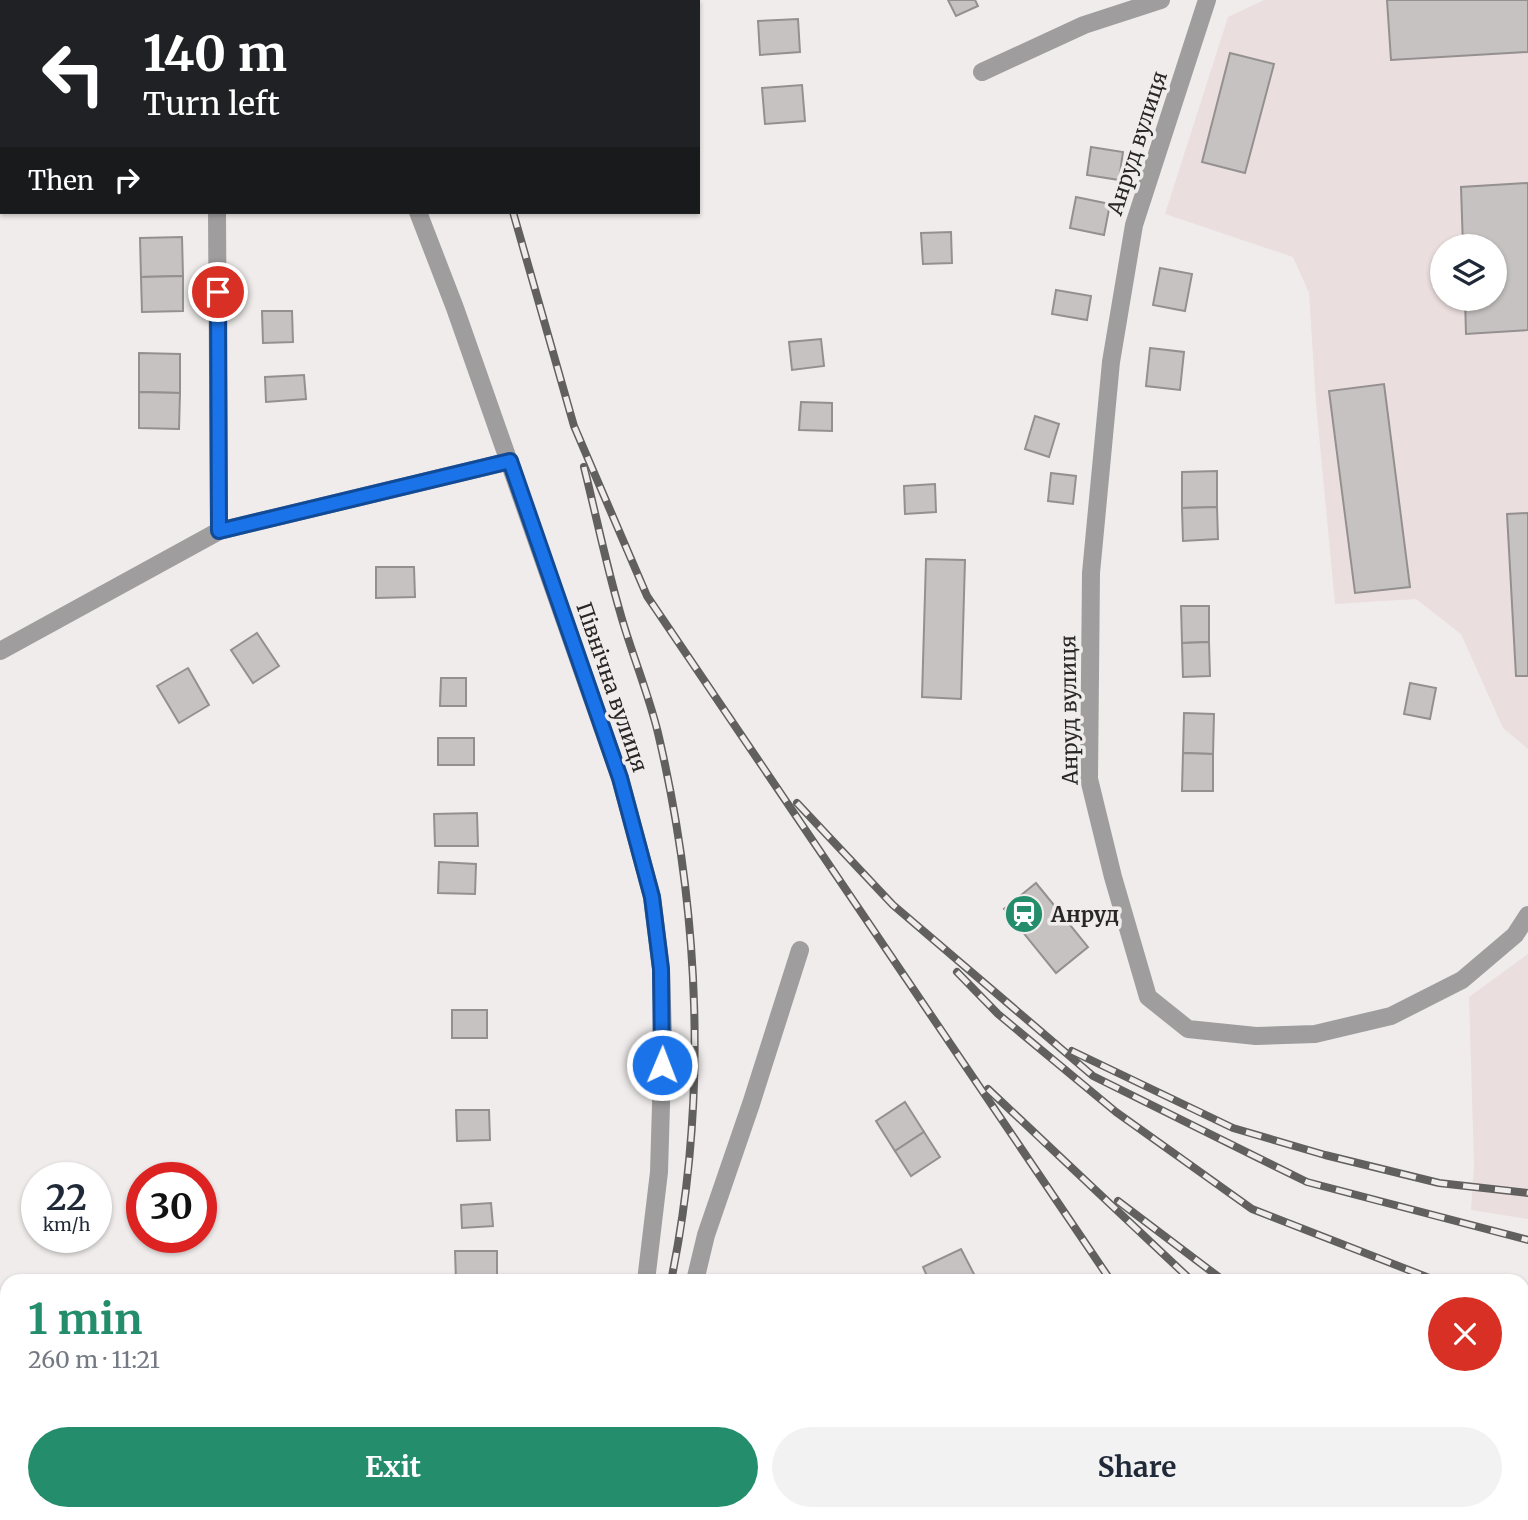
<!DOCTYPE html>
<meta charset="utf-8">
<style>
:root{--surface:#fff;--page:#f2f2f3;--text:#1f2937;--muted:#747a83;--accent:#248e6c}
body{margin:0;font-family:Merriweather,serif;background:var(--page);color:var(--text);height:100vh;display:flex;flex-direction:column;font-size:26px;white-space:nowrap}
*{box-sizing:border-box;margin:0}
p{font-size:23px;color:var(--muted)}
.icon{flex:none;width:38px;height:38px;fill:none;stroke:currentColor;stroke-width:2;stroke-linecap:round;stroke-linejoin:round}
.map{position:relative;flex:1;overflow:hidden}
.side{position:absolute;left:0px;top:1274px;width:1530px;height:247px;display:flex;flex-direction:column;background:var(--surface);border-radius:21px 21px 0 0;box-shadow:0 2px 5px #0004}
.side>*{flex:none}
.banner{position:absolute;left:0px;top:0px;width:700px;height:214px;box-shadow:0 2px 5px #0004;background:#202124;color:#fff;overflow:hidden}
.buttons{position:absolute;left:1430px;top:234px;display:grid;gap:14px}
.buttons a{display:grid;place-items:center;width:77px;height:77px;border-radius:50%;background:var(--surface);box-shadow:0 2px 5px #0004;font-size:35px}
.speed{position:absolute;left:21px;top:1162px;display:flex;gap:14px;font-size:35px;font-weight:700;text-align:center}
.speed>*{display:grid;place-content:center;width:91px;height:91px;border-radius:50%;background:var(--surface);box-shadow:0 2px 5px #0004;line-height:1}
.speed small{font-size:18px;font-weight:400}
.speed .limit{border:10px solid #d22;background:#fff;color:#111}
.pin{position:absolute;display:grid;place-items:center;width:60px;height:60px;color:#fff;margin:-30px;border:4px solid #fff;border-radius:50%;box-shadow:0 2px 7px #0007}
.me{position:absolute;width:77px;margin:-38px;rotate:1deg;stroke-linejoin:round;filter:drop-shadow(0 0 5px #0008)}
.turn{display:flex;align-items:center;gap:24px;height:147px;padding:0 28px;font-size:32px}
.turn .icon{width:91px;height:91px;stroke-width:2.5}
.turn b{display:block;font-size:49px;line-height:60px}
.then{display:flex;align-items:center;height:66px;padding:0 28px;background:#0003;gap:14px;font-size:26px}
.round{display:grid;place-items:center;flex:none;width:74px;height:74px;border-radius:37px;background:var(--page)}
.headline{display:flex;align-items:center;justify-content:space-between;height:119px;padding:0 28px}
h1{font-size:42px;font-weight:700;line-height:52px;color:var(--accent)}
.primary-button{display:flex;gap:14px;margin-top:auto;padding:14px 28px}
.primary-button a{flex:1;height:80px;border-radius:42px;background:var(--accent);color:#fff;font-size:28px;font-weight:700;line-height:80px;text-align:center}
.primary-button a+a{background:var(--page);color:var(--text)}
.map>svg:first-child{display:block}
.built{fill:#ebdede;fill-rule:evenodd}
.building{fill:#c6c2c2;stroke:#949090;stroke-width:2}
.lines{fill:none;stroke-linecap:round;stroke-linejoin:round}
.minor{stroke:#9f9d9d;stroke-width:18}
.rail-casing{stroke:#625f5f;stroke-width:8}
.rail{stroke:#f0ecec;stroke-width:5;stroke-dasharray:16;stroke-linecap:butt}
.route-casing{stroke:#114b97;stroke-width:18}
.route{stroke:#1a73e8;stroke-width:12}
.labels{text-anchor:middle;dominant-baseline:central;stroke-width:7;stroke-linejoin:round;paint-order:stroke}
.street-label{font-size:21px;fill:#282626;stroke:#f0ecec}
.poi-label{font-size:21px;font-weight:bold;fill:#282626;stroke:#f0ecec;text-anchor:start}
</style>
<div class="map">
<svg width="1528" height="1520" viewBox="0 0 1528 1520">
<rect width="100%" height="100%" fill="#f0ecec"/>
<g class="built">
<path d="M1264 0H1528V749L1503 728 1461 634 1416 599 1335 604 1316 403 1309 293 1293 257 1165 214 1228 17ZM1442 247H1494V299H1442Z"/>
<polygon points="1528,954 1528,1219 1471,1210 1474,1165 1469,997"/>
<polygon points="1523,1319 1528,1320 1528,1422 1523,1419"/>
</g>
<g class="building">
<polygon points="948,0 975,0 978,6 956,16"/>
<polygon points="1387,0 1528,0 1528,52 1391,60"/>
<polygon points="798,19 800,52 760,55 758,21"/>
<polygon points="1230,53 1274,64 1245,173 1202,162"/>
<polygon points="802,85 805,121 765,124 762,88"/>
<polygon points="1091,147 1123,152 1119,180 1087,175"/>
<polygon points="1528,183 1528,330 1466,334 1465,299 1494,299 1494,247 1463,247 1461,187"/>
<polygon points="1076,197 1110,204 1104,235 1070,228"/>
<polygon points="951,232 952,263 923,264 921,233"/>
<polygon points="182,237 183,276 141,277 140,238"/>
<polygon points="1160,268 1192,274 1185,311 1153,305"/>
<polygon points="183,276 183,311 142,312 141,277"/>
<polygon points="1056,290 1091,296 1087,320 1052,314"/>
<polygon points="262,311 292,311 293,342 263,343"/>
<polygon points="821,339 824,366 792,370 789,342"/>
<polygon points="1150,348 1184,352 1180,390 1146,386"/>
<polygon points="139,353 180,354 180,393 139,392"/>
<polygon points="304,375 306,399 266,402 265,377"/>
<polygon points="1384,384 1410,587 1355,593 1329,391"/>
<polygon points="139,392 180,393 179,429 139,428"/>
<polygon points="801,402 832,403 832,431 799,430"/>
<polygon points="1035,416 1059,424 1049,457 1025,449"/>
<polygon points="1217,471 1217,507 1182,508 1182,472"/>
<polygon points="1051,473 1076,476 1073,504 1048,501"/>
<polygon points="935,484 936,512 905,514 904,486"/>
<polygon points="1217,507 1218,539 1183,541 1182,508"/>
<polygon points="1528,513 1528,676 1516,676 1507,514"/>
<polygon points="926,559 965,560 961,699 922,697"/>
<polygon points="376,567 414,567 415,597 376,598"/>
<polygon points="1181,606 1209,606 1209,642 1182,643"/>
<polygon points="257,633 279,666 253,683 231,650"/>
<polygon points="1209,642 1210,676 1183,677 1182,643"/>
<polygon points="188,668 209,705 179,723 157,686"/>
<polygon points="441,678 466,678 466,706 440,706"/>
<polygon points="1410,683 1436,688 1430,719 1404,714"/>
<polygon points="1184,713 1214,714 1213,754 1183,753"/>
<rect x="438" y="738" width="36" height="27"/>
<polygon points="1183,753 1213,754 1213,791 1182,791"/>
<polygon points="477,813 478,846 435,846 434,814"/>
<polygon points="439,862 476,864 475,894 438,893"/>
<polygon points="1036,883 1088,947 1056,973 1004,909"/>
<rect x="452" y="1010" width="35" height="28"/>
<polygon points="905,1102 924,1132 895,1151 876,1121"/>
<polygon points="456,1110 489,1110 490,1140 457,1141"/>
<polygon points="924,1132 940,1157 911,1176 895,1151"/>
<polygon points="491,1203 493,1226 462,1228 461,1205"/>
<polygon points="961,1249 976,1278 970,1281 929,1281 923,1267"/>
<polygon points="455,1251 497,1251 497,1281 456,1281"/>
<polygon points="0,1505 7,1505 7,1514 10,1514 10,1520 0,1520"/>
<polygon points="930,1514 945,1514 948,1520 916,1520"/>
<polygon points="1020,1514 1060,1514 1063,1520 1022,1520"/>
</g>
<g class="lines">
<g class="minor">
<polyline points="216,0 216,2"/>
<polyline points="333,0 333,2"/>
<polyline points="1207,0 1134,225 1111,362 1091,573 1089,779 1113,877 1148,997 1188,1029 1256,1036 1315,1034 1391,1016 1462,980 1515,935 1528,915"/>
<polyline points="982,72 1084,25 1161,0"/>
<polyline points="217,212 219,531"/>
<polyline points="418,212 455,308 620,778 652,897 661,969 663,1038 659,1172 646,1281"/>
<polyline points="0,651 219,531 510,461"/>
<polyline points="695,1281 706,1235 751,1104 800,950"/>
<polyline points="565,1520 569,1514"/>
<polyline points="622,1520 624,1514"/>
</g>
<g class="rail-casing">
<g id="rail">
<polyline points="488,0 488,2"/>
<polyline points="513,212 574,426 647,596 1111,1281"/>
<path d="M584 467C596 515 606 564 620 612 631 652 648 692 658 733 700 912 708 1101 671 1281"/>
<polyline points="797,803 893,905 1093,1076 1307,1182 1528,1240"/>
<polyline points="957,972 998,1014 1116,1112 1252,1209 1437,1281"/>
<polyline points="1072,1051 1233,1128 1325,1155 1439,1183 1528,1193"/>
<polyline points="988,1089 1192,1281"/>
<polyline points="1118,1201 1224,1281"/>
<polyline points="1522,1298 1528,1298"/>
<polyline points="1522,1484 1528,1487"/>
<polyline points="1370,1514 1379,1520"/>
<polyline points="1468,1514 1478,1520"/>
<polyline points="597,1520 599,1514"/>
</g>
</g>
<use href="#rail" class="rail"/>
</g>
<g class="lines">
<g class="route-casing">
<polyline id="route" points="218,292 219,531 510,461 620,778 652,897 661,969 662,1065"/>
</g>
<use href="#route" class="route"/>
</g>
<defs>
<g id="station-disc" transform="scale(2.0125)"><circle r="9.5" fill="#248e6c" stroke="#f0ecec"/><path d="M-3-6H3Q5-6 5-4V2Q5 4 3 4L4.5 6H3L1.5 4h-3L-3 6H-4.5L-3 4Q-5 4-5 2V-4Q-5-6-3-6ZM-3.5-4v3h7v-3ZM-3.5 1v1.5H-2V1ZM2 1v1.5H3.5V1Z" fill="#fff"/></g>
</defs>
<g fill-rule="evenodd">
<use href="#station-disc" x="1024" y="914"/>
</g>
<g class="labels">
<g class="street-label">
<text transform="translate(1137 143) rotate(-72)">Анруд вулиця</text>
<text transform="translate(612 687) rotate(71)">Північна вулиця</text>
<text transform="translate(1069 710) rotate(-91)">Анруд вулиця</text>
</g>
<g class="poi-label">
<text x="1051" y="914">Анруд</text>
</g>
</g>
</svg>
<div class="buttons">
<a><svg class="icon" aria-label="layers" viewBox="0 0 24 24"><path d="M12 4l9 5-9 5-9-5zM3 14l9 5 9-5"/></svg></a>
</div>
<div class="speed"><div>22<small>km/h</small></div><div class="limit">30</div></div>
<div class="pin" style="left:218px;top:292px;background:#d93025"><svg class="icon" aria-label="arrive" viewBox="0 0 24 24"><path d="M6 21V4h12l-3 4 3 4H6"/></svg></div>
<svg class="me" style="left:662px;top:1065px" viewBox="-20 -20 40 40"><circle r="17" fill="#1a73e8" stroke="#fff" stroke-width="3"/><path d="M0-11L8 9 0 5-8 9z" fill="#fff"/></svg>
<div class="banner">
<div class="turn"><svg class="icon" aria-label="left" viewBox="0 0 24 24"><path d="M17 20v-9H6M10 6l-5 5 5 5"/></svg><div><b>140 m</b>Turn left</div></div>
<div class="then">Then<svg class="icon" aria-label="right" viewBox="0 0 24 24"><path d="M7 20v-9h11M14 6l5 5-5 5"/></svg></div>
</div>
<section class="side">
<div class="headline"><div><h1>1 min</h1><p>260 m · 11:21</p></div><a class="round" style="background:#d93025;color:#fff"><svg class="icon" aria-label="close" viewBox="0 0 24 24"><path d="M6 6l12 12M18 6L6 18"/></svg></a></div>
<div class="primary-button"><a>Exit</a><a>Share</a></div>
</section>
</div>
